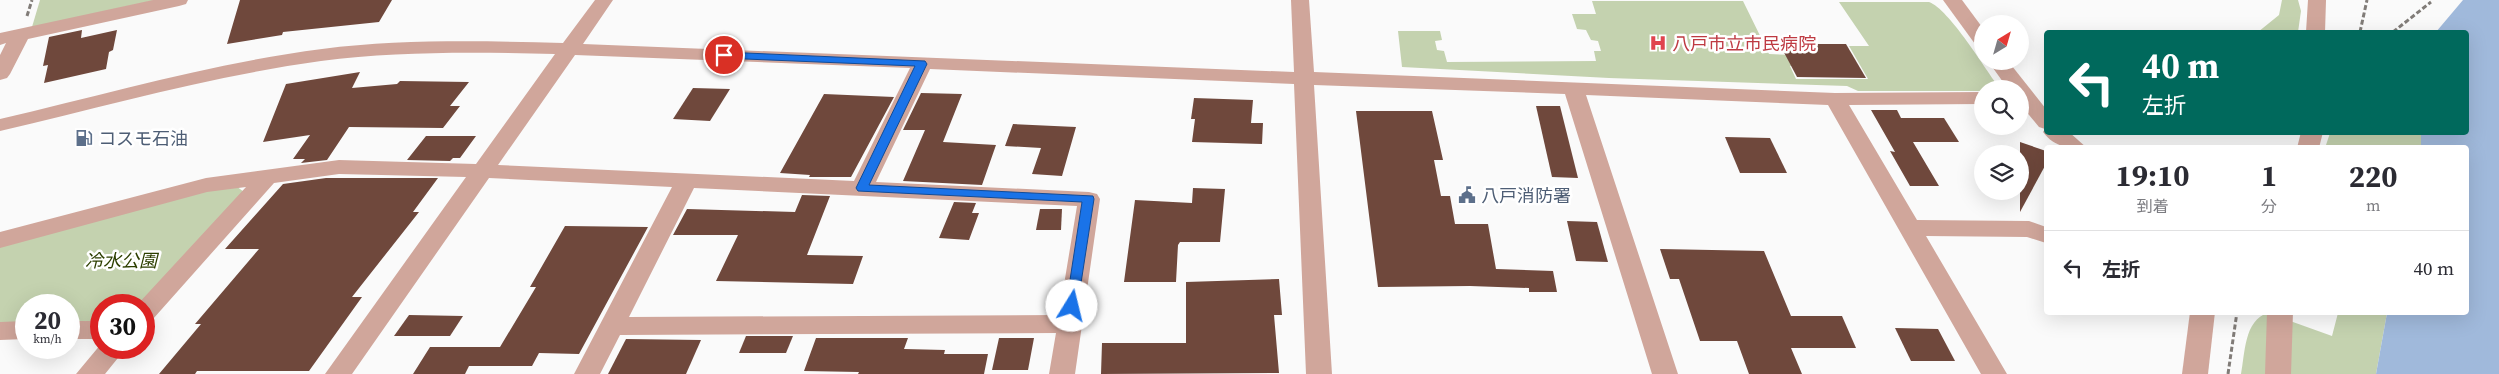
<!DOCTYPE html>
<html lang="ja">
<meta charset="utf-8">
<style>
:root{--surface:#fff;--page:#f2f2f3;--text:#2b2b33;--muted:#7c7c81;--line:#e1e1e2}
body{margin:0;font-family:"Source Serif 4","Noto Sans JP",serif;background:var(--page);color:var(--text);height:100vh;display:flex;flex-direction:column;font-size:19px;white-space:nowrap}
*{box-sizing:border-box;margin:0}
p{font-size:16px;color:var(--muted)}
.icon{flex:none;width:28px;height:28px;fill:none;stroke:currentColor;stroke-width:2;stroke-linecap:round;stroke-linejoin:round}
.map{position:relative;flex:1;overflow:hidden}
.side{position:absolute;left:2044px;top:145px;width:425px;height:170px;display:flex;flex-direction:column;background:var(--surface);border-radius:5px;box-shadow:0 5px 20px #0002}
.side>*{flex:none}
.banner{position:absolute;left:2044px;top:30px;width:425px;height:105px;border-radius:5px;box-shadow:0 5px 20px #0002;background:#00695c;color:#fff;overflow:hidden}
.needle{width:32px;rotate:37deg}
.fabs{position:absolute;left:1974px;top:15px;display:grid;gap:10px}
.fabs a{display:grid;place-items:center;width:55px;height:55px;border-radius:50%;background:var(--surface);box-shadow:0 5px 20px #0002;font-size:25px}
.speed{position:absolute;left:15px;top:294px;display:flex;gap:10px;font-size:25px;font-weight:700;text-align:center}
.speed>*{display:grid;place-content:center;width:65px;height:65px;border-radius:50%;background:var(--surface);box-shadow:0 5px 20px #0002;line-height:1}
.speed small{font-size:12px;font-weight:400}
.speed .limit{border:8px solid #d22;background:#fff;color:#111}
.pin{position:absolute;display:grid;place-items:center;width:42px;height:42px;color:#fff;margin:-21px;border:2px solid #fff;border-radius:50%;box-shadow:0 1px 5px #0007}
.me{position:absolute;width:55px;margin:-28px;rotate:9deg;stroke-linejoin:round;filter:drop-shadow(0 0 4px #0008)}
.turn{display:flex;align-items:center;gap:18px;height:105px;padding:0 15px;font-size:22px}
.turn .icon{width:65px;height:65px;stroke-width:2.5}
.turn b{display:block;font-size:35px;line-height:42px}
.eta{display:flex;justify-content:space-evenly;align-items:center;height:85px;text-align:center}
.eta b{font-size:30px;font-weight:700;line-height:35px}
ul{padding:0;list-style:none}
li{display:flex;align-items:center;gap:15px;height:75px;padding:0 15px;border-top:1px solid var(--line)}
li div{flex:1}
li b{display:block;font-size:19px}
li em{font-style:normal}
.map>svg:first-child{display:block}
.green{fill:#c4d2af}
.water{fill:#a0b9db}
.building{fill:#6f483c}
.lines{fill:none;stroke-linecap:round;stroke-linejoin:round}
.path{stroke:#817c78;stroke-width:3;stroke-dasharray:5 2.5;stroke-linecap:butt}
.minor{fill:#d0a69b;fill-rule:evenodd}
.route{fill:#1a73e8;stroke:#114b97}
.labels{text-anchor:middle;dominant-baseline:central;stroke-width:5;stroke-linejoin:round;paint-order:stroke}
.health-label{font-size:18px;fill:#be3a42;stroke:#fff;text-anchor:start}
.service-label{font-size:18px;fill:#4e5e75;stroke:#fff;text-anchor:start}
.park-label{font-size:18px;font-style:italic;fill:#2d3f00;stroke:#fff}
</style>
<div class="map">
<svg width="2499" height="374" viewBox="0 0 2499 374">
<rect width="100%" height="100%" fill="#fafafa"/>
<g class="green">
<polygon points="40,0 156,0 32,27"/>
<polygon points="2282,0 2298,0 2301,11 2298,32 2258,32 2279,15"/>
<path d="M1592 1H1743L1769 54 1793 55 1798 65 1790 66 1796 79H1868L1849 46H1869L1839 2H1929C1949 9 1986 70 2000 89H1982V91H1858L1847 86 1609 78 1402 67 1398 31H1440L1442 40 1435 41 1437 50 1444 51 1447 62 1596 61 1594 51H1601L1598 41 1591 40 1586 30 1577 29 1572 14H1596Z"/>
<polygon points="2330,133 2421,133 2421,147 2325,148"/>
<polygon points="236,186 244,192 141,305 101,305 101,321 69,321 69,305 26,305 26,322 0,322 0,247 217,188"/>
<path d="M2268 313 2332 336 2338 313H2387L2376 374H2241C2245 354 2244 320 2268 313Z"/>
</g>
<polygon class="water" points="2463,0 2499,0 2499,374 2376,374 2387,313 2466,312 2466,148 2421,147 2421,133 2466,132 2466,32 2436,32"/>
<g class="building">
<polygon points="240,0 392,0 379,22 283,32 282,35 227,44"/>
<polygon points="82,30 81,38 117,30 113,50 109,52 106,69 44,83 48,65 43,66 49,37"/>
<polygon points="1789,44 1846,44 1866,78 1797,77 1780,45"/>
<polygon points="360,72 352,88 397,84 400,81 469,82 450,106 460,106 443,128 349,127 327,160 301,163 305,159 293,159 310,135 263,142 286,84"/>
<polygon points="693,88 730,89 710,121 673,119"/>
<polygon points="921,93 962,94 943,142 996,145 982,185 903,181 925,130 903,130"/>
<polygon points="824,94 894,97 851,177 809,177 810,175 780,173"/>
<polygon points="1194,98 1253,100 1251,123 1263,123 1262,144 1192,142 1195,119 1191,119"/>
<polygon points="1536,106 1560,106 1578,178 1552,177"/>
<polygon points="1871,110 1897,110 1901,118 1944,118 1959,142 1913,142 1939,186 1910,186 1890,151 1895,152"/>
<polygon points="1356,111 1432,111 1443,160 1434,160 1441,196 1450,196 1455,224 1488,224 1496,269 1553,271 1557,292 1529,292 1529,288 1470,286 1378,287"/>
<polygon points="1013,124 1076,127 1062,176 1032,174 1041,148 1005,146"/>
<polygon points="426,136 476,136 460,158 453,158 450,161 407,160"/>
<polygon points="1725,137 1770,138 1787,173 1740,173"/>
<polygon points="2020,142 2046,151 2046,164 2020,212"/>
<polygon points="326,178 438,178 413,212 419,212 352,297 362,297 309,371 197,371 195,374 159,374 201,324 195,324 259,249 225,249 283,184"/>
<polygon points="1193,188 1225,189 1220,242 1180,242 1178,245 1176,282 1124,282 1135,200 1192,203"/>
<polygon points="802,195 830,196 807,255 863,256 853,284 716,281 738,235 673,235 687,209 795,212"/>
<polygon points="954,202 976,203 972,213 979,213 969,240 939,238"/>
<polygon points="1040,209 1062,209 1061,230 1036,230"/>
<polygon points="1567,221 1597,222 1608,262 1576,261"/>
<polygon points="565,226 648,227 579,354 539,353 532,366 469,366 465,374 413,374 430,347 500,347 536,287 530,287"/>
<polygon points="1660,249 1764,251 1791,316 1842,316 1856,348 1791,348 1802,374 1749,374 1737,341 1700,341 1679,279 1670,279"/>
<polygon points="1279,279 1282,315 1274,315 1279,373 1101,374 1102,343 1186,343 1186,282"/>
<polygon points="409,315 463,316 450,336 394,336"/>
<polygon points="1895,328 1938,329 1955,361 1911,361"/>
<polygon points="746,336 793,336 786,353 739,353"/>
<polygon points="816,338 908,338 904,349 945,350 944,354 988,354 984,374 858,374 859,372 804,371"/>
<polygon points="999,338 1034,338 1028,370 992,370"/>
<polygon points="626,339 701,340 686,374 608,374"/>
</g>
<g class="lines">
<g class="path">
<polyline points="27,16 32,0"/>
<polyline points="2360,32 2367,0"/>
<polyline points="2393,32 2431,2"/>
<polyline points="2228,374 2237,312"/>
</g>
<g class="minor">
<polygon points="153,0 188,0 186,4 179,6 28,39 10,74 7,78 0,80 0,55 6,43 0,45 0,33"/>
<path d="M595 0H613L583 44 1294 72 1291 0H1309L1314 72 1835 93 1982 92V104L1849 105 1917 220 2029 221 2046 227V243L2027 237 1926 236 2007 374H1981L1828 105 1586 95 1678 374H1652L1565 94 1314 85 1332 374H1306L1294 84 930 69 876 182 1089 192 1097 194 1100 199 1075 374H1049L1056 333 620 335 600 374H574L672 187 489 178 352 374H325L466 177 339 174 274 183 153 319 144 322V305H137L246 187 207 192 0 248V232L206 178 339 160 476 164 555 54C477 52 398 51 321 61 212 76 106 106 0 131V119C107 94 213 63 322 49 402 39 483 41 563 43ZM575 55 910 68 854 181 498 165ZM694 188 1077 206 1059 315 629 317Z"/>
<polygon points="1943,0 1962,0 1982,27 1982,46 1975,44"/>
<polygon points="2308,0 2326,0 2325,32 2306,32"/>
<path d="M1988 61H2008L2046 109V132H2069L2087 148C2069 148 2055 148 2043 132L2045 129 2039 127 2020 104V89H2008Z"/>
<polygon points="2301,132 2323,132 2319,148 2297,148"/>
<polygon points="2190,312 2215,312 2208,374 2182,374"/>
<polygon points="2267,312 2293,312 2291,374 2265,374"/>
<polygon points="26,321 26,339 0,340 0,322"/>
<rect x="69" y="321" width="32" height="18"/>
<polygon points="101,344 101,348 126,348 105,374 76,374"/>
</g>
</g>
<polygon class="route" points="724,52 925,61 927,64 869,185 1093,196 1094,199 1077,309 1072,311 1066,306 1082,202 858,191 856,188 915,66 721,58 719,55"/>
<defs>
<g id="hospital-bare" transform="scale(1.35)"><path d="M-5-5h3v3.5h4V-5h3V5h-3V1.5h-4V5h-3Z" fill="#e0444e" stroke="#fff" stroke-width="2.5" paint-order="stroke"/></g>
<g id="fuel-bare" transform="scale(1.35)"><path d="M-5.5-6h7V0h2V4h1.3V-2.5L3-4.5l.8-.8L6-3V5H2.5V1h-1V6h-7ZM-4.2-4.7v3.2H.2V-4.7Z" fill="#5c6f8a" stroke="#fff" stroke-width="2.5" paint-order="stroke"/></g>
<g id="civic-bare" transform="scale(1.35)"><path d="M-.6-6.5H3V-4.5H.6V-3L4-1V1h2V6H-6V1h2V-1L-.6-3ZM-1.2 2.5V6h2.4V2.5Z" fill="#5c6f8a" stroke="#fff" stroke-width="2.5" paint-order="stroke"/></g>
</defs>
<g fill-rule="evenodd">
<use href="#hospital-bare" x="1658" y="43"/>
<use href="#fuel-bare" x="84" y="138"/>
<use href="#civic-bare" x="1467" y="195"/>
</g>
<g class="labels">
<g class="health-label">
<text x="1672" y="43">八戸市立市民病院</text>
</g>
<g class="service-label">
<text x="98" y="138">コスモ石油</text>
<text x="1481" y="195">八戸消防署</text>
</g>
<g class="park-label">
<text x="121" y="260">冷水公園</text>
</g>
</g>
</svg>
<div class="fabs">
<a><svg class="needle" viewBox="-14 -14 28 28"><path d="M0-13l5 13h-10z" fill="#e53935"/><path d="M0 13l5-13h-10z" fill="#7c7c81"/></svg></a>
<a><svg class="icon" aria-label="search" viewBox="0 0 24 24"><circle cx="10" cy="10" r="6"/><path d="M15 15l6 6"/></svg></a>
<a><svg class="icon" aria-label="layers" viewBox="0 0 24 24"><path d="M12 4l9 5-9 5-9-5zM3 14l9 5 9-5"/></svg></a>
</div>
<div class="speed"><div>20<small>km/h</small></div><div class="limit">30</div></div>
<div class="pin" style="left:724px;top:55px;background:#d93025"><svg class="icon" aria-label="arrive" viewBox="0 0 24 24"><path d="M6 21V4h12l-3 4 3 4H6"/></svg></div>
<svg class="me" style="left:1072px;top:306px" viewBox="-20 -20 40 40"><circle r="19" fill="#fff"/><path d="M0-13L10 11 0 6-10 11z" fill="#1a73e8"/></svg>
<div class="banner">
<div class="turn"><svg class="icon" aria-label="left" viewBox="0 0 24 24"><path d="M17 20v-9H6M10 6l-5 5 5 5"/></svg><div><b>40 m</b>左折</div></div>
</div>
<section class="side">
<div class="eta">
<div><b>19:10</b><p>到着</p></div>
<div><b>1</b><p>分</p></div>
<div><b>220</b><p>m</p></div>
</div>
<ul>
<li><svg class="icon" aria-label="left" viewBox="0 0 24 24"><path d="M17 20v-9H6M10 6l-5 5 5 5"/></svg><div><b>左折</b></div><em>40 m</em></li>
</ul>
</section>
</div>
